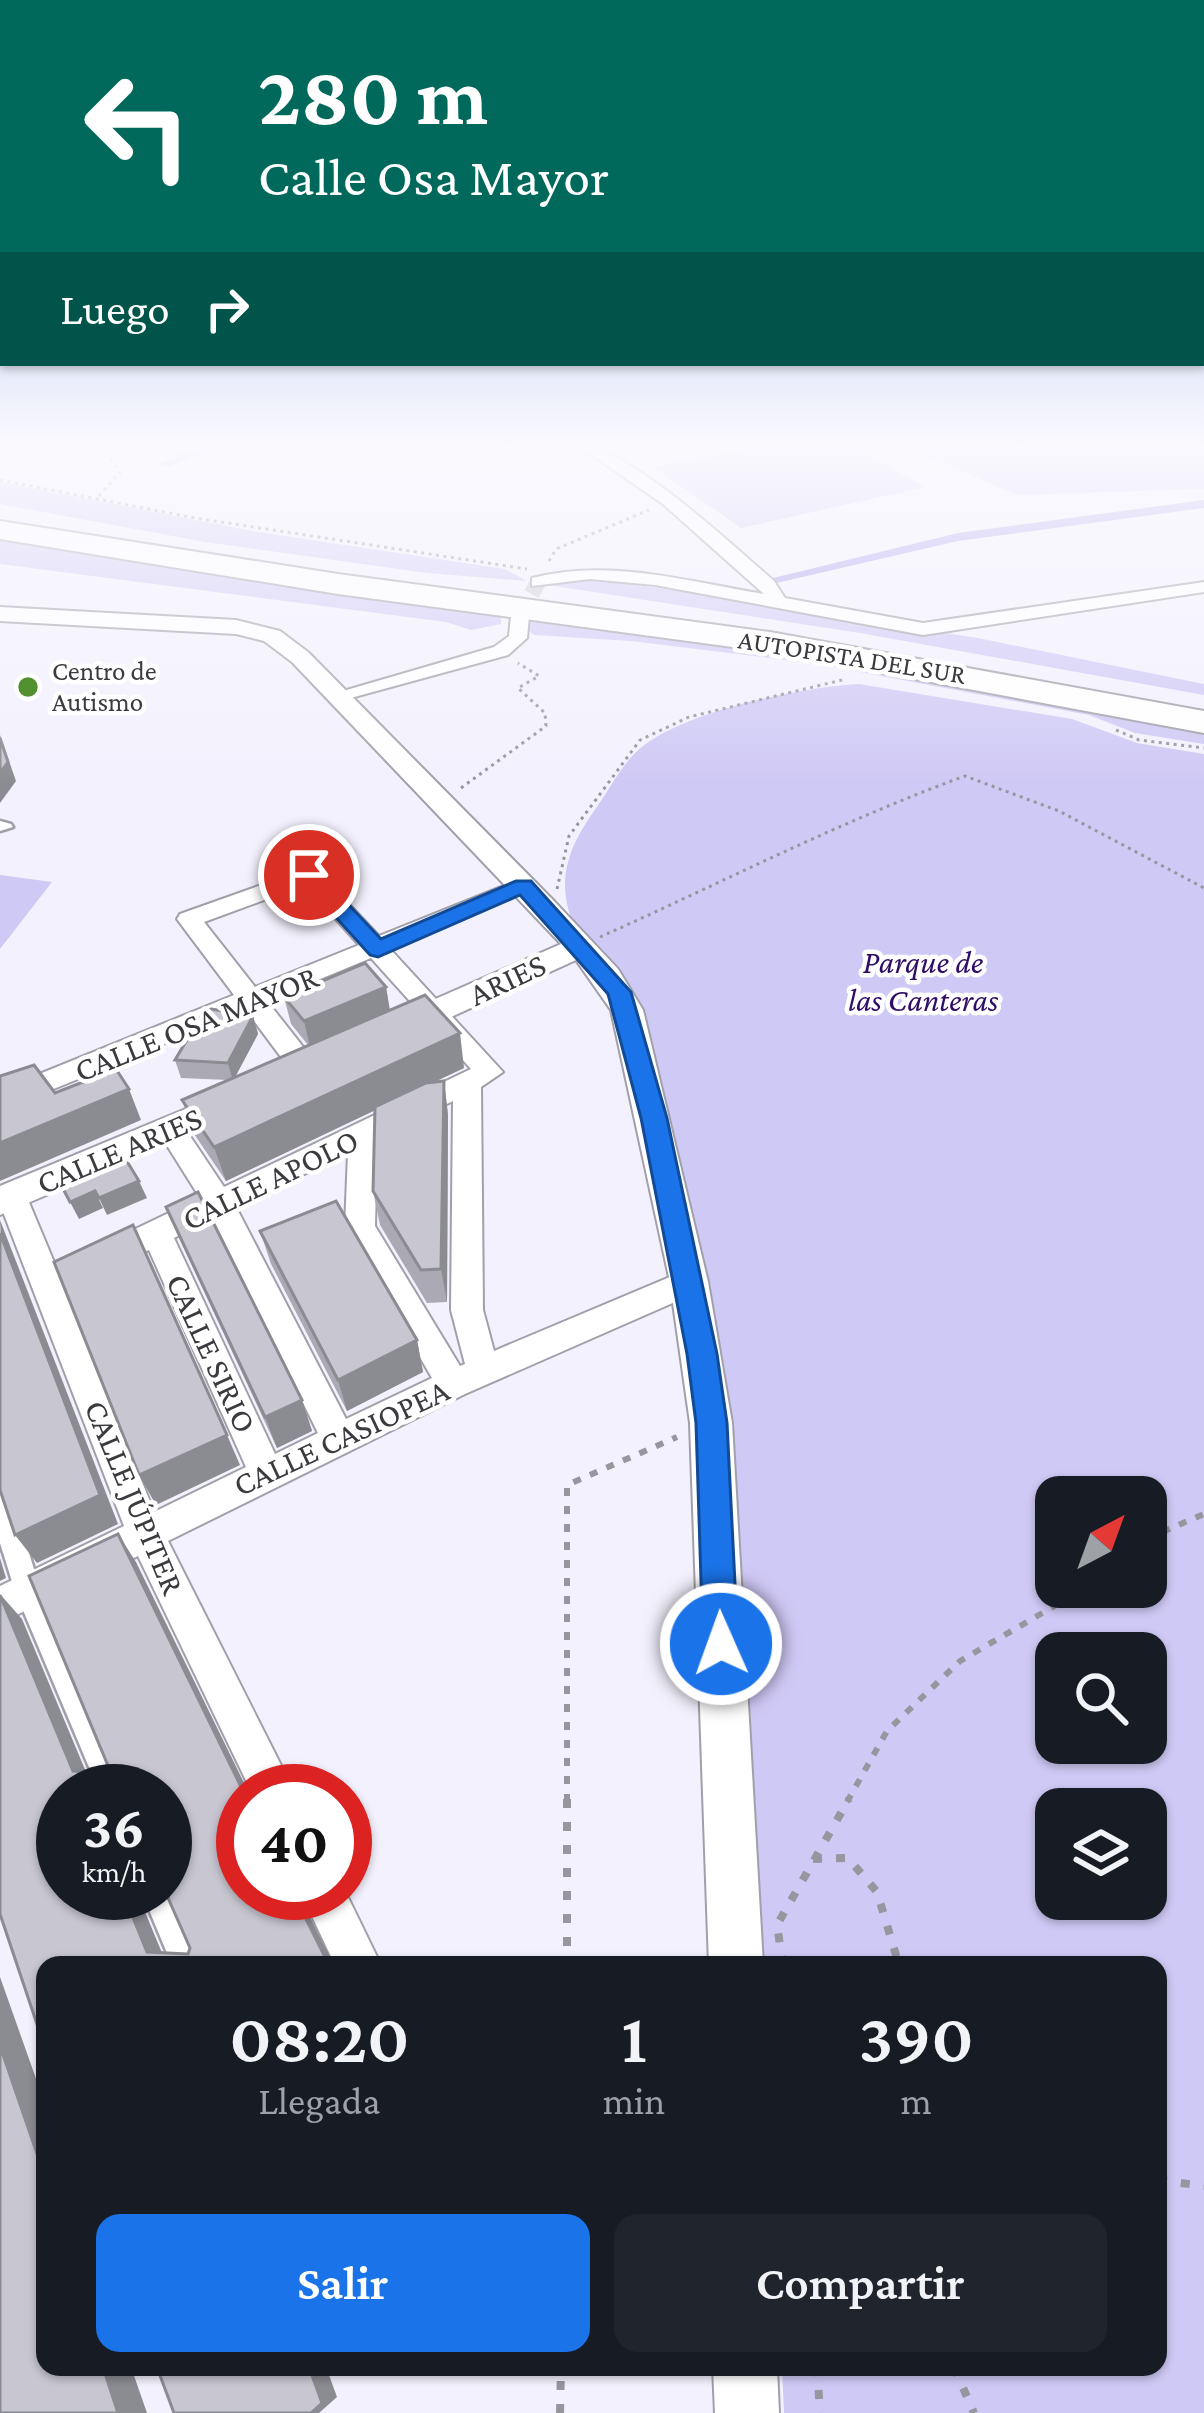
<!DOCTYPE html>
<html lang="es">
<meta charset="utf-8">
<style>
:root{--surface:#171b24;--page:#20242c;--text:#f1f3f6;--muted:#9ea1a6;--accent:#1a73e8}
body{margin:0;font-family:"Crimson Pro",serif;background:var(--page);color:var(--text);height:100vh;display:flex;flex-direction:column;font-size:45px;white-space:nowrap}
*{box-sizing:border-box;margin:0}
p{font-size:39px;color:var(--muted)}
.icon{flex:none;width:66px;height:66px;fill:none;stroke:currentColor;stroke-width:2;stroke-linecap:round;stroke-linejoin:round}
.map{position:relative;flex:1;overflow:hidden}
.panel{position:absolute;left:36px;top:1956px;width:1131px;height:420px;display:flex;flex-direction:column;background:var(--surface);border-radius:24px;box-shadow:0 3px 9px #0004}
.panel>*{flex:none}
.banner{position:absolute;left:0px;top:0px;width:1206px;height:366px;box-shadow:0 3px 9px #0004;background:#00695c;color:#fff;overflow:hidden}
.needle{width:78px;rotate:41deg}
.buttons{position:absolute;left:1035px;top:1476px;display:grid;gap:24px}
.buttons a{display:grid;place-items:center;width:132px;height:132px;border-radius:24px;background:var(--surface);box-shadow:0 3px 9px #0004;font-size:60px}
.speed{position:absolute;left:36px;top:1764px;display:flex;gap:24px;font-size:60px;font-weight:700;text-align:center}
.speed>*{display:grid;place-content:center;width:156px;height:156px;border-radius:50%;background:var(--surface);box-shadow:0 3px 9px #0004;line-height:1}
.speed small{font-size:30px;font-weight:400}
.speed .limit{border:18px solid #d22;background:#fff;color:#111}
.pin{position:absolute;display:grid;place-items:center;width:102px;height:102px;color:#fff;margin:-51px;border:6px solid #fff;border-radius:50%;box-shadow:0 3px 12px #0007}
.me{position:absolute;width:132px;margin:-66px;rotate:358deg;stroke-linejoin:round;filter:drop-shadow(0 0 9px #0008)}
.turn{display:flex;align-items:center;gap:42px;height:252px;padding:0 60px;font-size:54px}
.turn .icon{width:156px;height:156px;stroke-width:2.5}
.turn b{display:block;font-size:84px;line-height:102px}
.then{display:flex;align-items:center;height:114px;padding:0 60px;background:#0003;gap:24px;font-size:45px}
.eta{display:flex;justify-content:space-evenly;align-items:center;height:204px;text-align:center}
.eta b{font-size:72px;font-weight:600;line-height:84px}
.primary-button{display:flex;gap:24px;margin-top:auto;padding:24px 60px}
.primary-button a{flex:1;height:138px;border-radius:24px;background:var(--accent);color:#fff;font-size:48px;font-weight:600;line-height:138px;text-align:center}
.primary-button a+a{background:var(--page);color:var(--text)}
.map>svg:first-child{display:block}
.green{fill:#cfc9f5;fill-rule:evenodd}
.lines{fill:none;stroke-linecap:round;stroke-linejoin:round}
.canal{fill:#ab9dea;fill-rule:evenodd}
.minor-tunnel{stroke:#ceccd7;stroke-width:16;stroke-dasharray:16 9;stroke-linecap:butt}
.pedestrian-casing{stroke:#a1a0aa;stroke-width:5}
.minor-casing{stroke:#a1a0aa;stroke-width:4}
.tertiary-casing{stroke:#a1a0aa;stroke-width:4}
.motorway-casing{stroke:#a1a0aa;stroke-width:4}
.path-far2{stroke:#97959e;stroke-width:3;stroke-dasharray:3 4.5;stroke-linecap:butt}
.path-far1{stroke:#97959e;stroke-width:6;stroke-dasharray:8 10;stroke-linecap:butt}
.path{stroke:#97959e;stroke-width:8;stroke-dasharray:9 14;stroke-linecap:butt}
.pedestrian{fill:#fff;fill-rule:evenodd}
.minor{fill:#fff;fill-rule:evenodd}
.tertiary{fill:#fff;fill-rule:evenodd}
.motorway{fill:#fff;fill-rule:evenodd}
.wall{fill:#abaab4}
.shaded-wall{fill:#8b8b92}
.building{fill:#c7c6d1;stroke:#8b8b92;stroke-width:3;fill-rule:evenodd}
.route{fill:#1a73e8;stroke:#114b97;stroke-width:3}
.poi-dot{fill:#53902f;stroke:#fff;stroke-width:4.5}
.labels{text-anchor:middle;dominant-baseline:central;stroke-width:9;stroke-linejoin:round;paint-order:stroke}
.far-street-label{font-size:27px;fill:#3b3a3f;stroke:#fff}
.far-poi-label{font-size:27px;fill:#3b3a3f;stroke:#fff;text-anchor:start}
.park-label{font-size:33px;font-style:italic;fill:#2f0d67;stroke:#fff}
.street-label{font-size:33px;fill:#3b3a3f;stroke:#fff}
</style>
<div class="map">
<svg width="1204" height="2413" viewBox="0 0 1204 2413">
<rect width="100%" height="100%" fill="#f3f1fd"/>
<g class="green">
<polygon points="760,446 853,446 925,487 741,528 653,467"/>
<polygon points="903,446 1204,446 1204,489 1018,495"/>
<polygon points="0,482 253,531 505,569 527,581 427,573 205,542 0,504"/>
<polygon points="0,538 304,589 493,610 501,612 501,624 471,630 446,622 0,564"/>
<polygon points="595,578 978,638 1204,684 1204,695 860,633 548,585"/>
<polygon points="532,615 728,644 1204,731 1204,744 1135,733 1089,715 812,663 631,641 534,635 529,631"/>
<path d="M859 684 1072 719 1137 743 1204 754V2413H784L782 2367H1158V1965H760L725 1370 649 1037C644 1024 641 1006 633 994 614 963 576 945 568 908 559 872 572 843 592 814 606 795 618 771 634 754 675 712 802 687 859 684ZM1056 1497H1146V1587H1056ZM1056 1653H1146V1743H1056ZM1056 1809H1146V1899H1056Z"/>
<polygon points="0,875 52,882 0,949"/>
</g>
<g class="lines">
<g class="canal">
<polygon points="200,446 218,446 169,467 159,464"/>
<polygon points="1204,500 1204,508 958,541 772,584 765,580 958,533"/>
</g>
<polyline class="minor-tunnel" points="520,616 538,582"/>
<g class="pedestrian-casing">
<g id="pedestrian">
<polygon points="0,821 11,824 13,827 0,831"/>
<polygon points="0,1492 9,1495 13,1503 41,1591 129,1791 99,1791 15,1591 0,1543"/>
<polygon points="165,1881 168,1882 204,1965 172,1965 142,1893 165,1893"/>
</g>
</g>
<g class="minor-casing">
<g id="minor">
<path d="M579 446C628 446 734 547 774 581L785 598 923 623 1204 582V592L923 635 655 585 590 579 532 586V578C609 558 687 581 764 594L663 504Z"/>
<polygon points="520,610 529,616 527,638 508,655 336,702 326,696 494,647 509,636 511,616"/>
<path d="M309 868 317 870 379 936 516 881H532L536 886 391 950 503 1072 481 1087 483 1310 494 1351 689 1269 700 1273 705 1282 700 1291 465 1394 168 1541 294 1791H251L138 1556 0 1623V1586L124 1526 0 1204V1191L12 1185 23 1188 56 1267 200 1198 156 1128 160 1121H180L224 1187 471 1069 371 958 267 1001 315 1062 319 1069 315 1076H295L246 1010 0 1111V1090L234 995 177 919 180 914ZM305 885 359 945 255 987 204 922ZM453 1101 451 1310 465 1364 460 1366 375 1226 377 1138ZM348 1153 345 1227 432 1378 346 1419 236 1207ZM212 1219 318 1433 275 1454 174 1238ZM149 1250 246 1467 154 1512 65 1291Z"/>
<polygon points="345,1891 381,1965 335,1965 301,1893"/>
</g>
</g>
<g class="tertiary-casing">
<g id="tertiary">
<polygon points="0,607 236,620 280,631 308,652 554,901 618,969 643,1010 708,1282 732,1423 763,1965 709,1965 690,1423 670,1282 611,1010 576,960 405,1038 383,1038 378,1030 383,1022 561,944 292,662 264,641 236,634 0,621"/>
<polygon points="234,1089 246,1093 251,1101 246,1109 0,1215 0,1186"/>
<polygon points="713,2367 777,2367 779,2413 715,2413"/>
</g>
</g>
<g class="motorway-casing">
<polygon id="motorway" points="0,521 338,574 770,632 1204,711 1204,733 770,652 338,594 0,539"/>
</g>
<g class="path-far2">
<polyline points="0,480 195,518 527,569"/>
<polyline points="99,496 120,472 102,446"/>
<polyline points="549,561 556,549 649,510"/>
<polyline points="1116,730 1139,740 1204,748"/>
<polyline points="461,788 546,726 545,713 518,688 539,676 518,663"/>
<polyline points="557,889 569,836 640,740 689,717 846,679"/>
<path d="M600 937C721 883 841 821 965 776L1059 811 1204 888"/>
</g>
<g class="path-far1">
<polyline points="1146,1539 1204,1514"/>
<polyline points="567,1802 567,1485 677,1437"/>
<polyline points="847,1802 887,1731 960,1661 1087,1587"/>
</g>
<g class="path">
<polyline points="567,1799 567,1965"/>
<polyline points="813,1859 848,1858 877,1892 899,1965"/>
<polyline points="783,1965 777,1925 849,1799"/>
<polyline points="1158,2180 1204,2186"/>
<polyline points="817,2367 820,2413"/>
<polyline points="954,2367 974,2413"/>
<polyline points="560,2413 561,2367"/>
</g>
<use href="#pedestrian" class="pedestrian"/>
<use href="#minor" class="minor"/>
<use href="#tertiary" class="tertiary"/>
<use href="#motorway" class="motorway"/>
</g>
<g class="wall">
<polygon points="386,987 390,1010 464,1068 433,1082 444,1081 448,1115 447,1302 427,1303 380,1225 373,1191 375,1110 226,1181 194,1134 182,1100 228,1080 181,1078 175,1060 253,1016 258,1034 235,1077 308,1045 291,1024 284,997"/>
<polygon points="166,1207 302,1400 312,1431 277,1448 180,1240"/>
<polygon points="260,1231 417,1340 423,1372 347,1411 271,1264"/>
</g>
<g class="shaded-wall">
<polygon points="0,735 16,781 0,803"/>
<polygon points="386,987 390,1013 310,1047 304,1021"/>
<polygon points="253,1016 258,1034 233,1081 228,1063"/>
<polygon points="460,1033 464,1068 226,1181 214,1147"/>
<polygon points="444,1081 448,1115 447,1302 441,1269"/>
<polygon points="129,1089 141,1120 0,1181 0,1143"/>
<polygon points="139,1181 147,1198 107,1215 99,1198"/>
<polygon points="95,1191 103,1208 79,1219 70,1202"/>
<polygon points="0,1220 118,1524 37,1563 15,1535"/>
<polygon points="417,1340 423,1372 347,1411 338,1380"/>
<polygon points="302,1400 312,1431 277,1448 265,1417"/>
<polygon points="227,1435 240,1465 156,1505 139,1475"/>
<polygon points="118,1534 136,1562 248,1791 243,1791"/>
<polygon points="0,1558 6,1578 0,1581"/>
<polygon points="0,1594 22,1619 94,1791 73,1771"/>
<polygon points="123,1893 139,1893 138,1895 167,1965 147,1952"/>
<polygon points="293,1893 298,1893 334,1965 329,1965"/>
<polygon points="0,1977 45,2104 45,2177 0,2046"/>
<polygon points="103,2367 131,2367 147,2413 118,2413"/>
<polygon points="309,2367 326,2367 337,2397 319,2413 311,2413"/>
</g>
<g class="building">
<polygon points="0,738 8,762 0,773"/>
<polygon points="365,963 386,987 304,1021 284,997"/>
<polygon points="425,995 460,1033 214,1147 182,1100"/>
<polygon points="211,1009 253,1016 228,1063 175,1060 203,1013"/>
<polygon points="34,1065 55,1093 116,1069 129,1089 0,1143 0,1076"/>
<polygon points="444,1081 441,1269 421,1270 373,1191 375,1107 426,1083"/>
<polygon points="125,1158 139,1181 99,1198 95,1191 70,1202 59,1181 106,1160 110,1165"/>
<polygon points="198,1192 302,1400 265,1417 166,1207"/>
<polygon points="336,1201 417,1340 338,1380 260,1231"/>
<polygon points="133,1225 227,1435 139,1475 54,1262"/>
<polygon points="0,1233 100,1495 15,1535 0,1490"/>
<path d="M118 1534 243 1791V1893H293L329 1965H45V2048L0 1914V1595L73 1771 111 1773 29 1576ZM63 1791H165V1891L190 1948 188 1954 147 1952 123 1893H63Z"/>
<polygon points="0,2046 45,2177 45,2367 103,2367 118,2413 0,2413"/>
<polygon points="148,2367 309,2367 322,2403 311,2413 174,2413 158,2370"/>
</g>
<linearGradient id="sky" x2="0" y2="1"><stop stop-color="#8fabe9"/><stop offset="0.57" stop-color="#faf9fe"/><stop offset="1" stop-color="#faf9fe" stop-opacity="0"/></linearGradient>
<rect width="1204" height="784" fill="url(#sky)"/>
<polygon class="route" points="309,868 316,870 381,939 516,881 531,881 631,992 667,1118 717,1354 727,1423 738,1644 733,1656 721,1661 708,1656 703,1644 696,1423 687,1354 641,1118 608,994 520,895 378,957 370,955 301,879 298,875"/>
<circle class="poi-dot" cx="28" cy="687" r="12"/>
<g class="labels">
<g class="far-street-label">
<text transform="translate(852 657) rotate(9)">AUTOPISTA DEL SUR</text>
</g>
<g class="far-poi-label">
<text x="52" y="671">Centro de<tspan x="52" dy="31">Autismo</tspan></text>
</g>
<g class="park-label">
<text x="923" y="961">Parque de<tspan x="923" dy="38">las Canteras</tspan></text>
</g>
<g class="street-label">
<text transform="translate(507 979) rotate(-25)">ARIES</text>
<text transform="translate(196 1023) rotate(-22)">CALLE OSA MAYOR</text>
<text transform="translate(119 1150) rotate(-23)">CALLE ARIES</text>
<text transform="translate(270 1179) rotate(-26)">CALLE APOLO</text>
<text transform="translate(212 1353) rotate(65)">CALLE SIRIO</text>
<text transform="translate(341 1437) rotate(-25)">CALLE CASIOPEA</text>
<text transform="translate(135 1497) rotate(67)">CALLE JÚPITER</text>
</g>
</g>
</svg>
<div class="buttons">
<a><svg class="needle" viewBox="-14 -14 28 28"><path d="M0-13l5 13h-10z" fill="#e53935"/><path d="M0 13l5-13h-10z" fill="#9ea1a6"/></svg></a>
<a><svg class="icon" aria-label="search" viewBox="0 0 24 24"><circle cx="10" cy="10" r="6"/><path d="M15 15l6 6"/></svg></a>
<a><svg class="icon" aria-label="layers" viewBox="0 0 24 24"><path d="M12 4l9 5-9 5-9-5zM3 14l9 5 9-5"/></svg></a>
</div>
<div class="speed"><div>36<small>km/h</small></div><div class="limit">40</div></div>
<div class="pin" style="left:309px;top:875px;background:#d93025"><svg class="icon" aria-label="arrive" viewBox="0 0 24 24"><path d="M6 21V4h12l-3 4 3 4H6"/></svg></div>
<svg class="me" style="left:721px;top:1644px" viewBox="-20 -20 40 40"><circle r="17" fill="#1a73e8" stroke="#fff" stroke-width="3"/><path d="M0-11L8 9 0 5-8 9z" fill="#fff"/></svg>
<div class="banner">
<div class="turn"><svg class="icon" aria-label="left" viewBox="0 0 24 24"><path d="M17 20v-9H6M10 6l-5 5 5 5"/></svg><div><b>280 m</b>Calle Osa Mayor</div></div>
<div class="then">Luego<svg class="icon" aria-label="right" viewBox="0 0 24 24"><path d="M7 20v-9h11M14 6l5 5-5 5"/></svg></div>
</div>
<section class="panel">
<div class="eta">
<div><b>08:20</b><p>Llegada</p></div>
<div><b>1</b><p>min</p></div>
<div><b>390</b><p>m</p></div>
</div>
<div class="primary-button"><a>Salir</a><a>Compartir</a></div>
</section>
</div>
